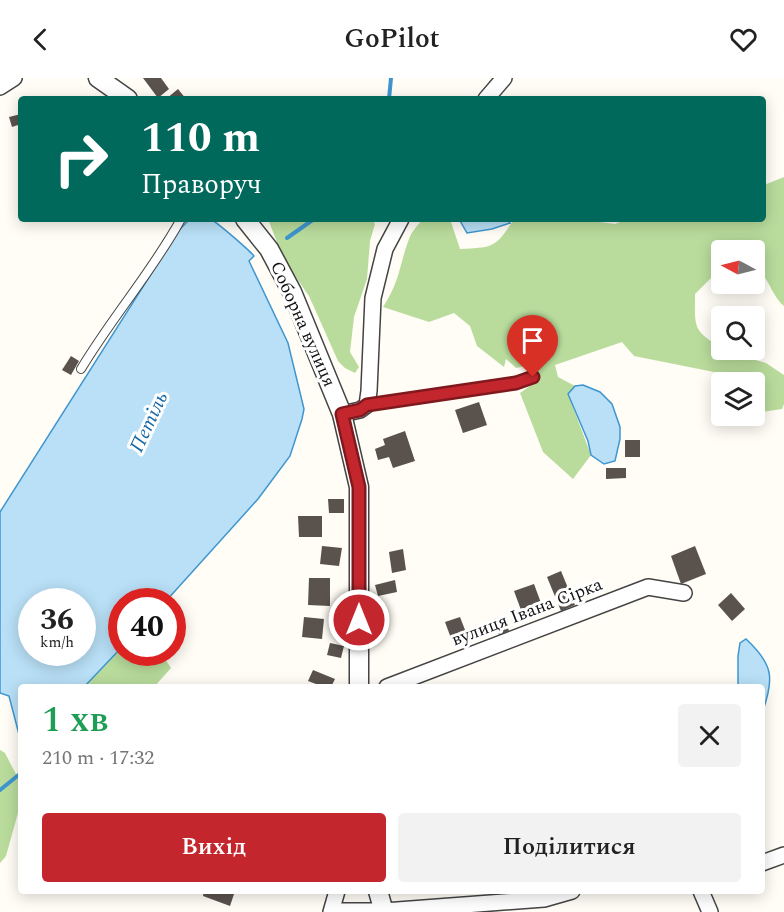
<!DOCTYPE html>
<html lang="uk">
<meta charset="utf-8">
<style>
:root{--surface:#fff;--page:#f2f2f2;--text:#222;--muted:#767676;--accent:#c4262e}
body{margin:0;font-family:Spectral,serif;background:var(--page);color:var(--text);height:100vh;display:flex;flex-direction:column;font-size:22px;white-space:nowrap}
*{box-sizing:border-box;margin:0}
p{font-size:20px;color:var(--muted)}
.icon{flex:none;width:33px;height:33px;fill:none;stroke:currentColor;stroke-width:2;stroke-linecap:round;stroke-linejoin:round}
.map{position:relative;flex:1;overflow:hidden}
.panel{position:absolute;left:18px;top:606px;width:747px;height:210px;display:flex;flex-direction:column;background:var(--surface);border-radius:6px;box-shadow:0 3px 15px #0003}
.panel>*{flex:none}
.guide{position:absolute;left:18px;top:18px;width:748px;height:126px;border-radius:6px;box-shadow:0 3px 15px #0003;background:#00695c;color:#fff;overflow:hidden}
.needle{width:39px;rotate:277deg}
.buttons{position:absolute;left:711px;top:162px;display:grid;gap:12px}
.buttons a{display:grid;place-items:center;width:54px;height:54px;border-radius:6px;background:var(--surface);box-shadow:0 3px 15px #0003;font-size:30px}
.speed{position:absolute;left:18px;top:510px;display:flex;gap:12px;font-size:30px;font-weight:700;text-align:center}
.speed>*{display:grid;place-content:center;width:78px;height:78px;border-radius:50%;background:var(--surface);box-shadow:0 3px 15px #0003;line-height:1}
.speed small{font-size:15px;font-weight:400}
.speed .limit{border:9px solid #d22;background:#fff;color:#111}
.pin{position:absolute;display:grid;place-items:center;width:51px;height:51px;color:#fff;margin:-62px -26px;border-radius:50% 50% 50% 0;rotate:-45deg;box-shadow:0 0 6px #0007}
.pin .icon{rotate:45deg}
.me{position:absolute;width:66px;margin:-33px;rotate:0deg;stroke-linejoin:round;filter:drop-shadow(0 0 4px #0008)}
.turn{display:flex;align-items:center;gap:21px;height:126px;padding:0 24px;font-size:27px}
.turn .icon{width:78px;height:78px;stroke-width:2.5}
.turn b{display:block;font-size:42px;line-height:51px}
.round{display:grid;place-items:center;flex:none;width:63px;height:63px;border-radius:6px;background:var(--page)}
.summary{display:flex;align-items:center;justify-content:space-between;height:102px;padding:0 24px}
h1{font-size:36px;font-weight:600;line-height:45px;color:#1e9e55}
.primary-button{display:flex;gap:12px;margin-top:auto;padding:12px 24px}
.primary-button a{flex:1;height:69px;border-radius:6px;background:var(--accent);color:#fff;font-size:24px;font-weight:600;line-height:69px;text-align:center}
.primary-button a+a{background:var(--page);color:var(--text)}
header{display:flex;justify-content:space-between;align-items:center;height:78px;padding:0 24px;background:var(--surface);font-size:27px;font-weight:600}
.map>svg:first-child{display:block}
.forest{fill:#b9dc9c}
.water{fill:#b9e0f7;stroke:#3f96cf;stroke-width:1.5;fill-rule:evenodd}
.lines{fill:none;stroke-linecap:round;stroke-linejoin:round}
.stream{stroke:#3f96cf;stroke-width:4}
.building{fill:#5a524d}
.service-casing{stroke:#444;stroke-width:10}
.minor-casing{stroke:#444;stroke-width:18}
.tertiary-casing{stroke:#444;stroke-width:21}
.service{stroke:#fff;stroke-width:8}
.minor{stroke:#fff;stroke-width:15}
.tertiary{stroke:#fff;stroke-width:18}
.route-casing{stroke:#7f191e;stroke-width:15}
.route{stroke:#c4262e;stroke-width:10}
.labels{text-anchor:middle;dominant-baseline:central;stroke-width:6;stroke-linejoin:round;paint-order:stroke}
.street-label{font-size:18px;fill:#111;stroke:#fff}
.water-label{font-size:20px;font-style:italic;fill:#1768a6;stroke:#fff}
</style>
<header><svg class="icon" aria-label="back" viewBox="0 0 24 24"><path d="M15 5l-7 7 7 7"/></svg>GoPilot<svg class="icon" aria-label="heart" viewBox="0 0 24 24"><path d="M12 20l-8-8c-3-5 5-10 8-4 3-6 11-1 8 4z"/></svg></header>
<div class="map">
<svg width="784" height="834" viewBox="0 0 784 834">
<rect width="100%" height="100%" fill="#fffdf5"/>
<g class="forest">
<path d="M784 99V228C771 218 769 197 755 191L754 172H722L721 193 717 194 695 216C695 248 692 253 721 269L722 272 766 285 784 297V326L782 331 755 335 754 304H728L719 295 634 278 622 264 555 287 558 299 575 308 568 316 591 377 573 401 543 374 520 315 537 303 534 286 516 290 506 281 504 289 477 268 470 248 454 235 429 244 383 229C400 203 399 188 409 161 411 154 418 147 423 141H450L460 171C493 169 495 171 514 141H598L600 144 615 146 627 141H764V107Z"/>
<polygon points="268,141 372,141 375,146 370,163 367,201 354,239 350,274 359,289 355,295 345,290 338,283 309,218 284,182"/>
<polygon points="121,570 122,574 161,575 171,590 154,609 84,609"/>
<polygon points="0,672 5,675 21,706 21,724 6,778 0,785"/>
</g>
<g class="water">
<path d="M190 141C196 141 204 140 210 141 216 143 250 173 254 178L249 183 288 265 304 331 302 341 290 378 258 421 166 523 122 524 121 570 84 609H21V664L9 618 0 615V434L179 152ZM32 524H82V574H32Z"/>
<polygon points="459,141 507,141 510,145 492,151 467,155"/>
<polygon points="583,307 600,314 612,326 620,349 620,361 615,383 604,386 591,377 588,363 568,316 575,308"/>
<path d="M746 561C773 586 775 600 762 635V609H738V578L740 565Z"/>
</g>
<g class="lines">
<g class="stream">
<polyline points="389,21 391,0"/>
<polyline points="287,160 314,141"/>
<polyline points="0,712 21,695"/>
</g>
</g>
<g class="building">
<polygon points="143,0 161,0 169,11 158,20"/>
<polygon points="178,11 186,21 166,21"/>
<polygon points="21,36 21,46 12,49 9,39"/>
<polygon points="71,278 79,283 71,297 62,292"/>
<polygon points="479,324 487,347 463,355 455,332"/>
<polygon points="405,353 415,383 393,390 389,379 378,382 375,371 385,367 383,361"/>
<rect x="625" y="362" width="15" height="17"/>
<polygon points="606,390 626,390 626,400 606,401"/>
<polygon points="328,421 344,421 344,435 329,435"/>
<polygon points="298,438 322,438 322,459 299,459"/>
<polygon points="322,468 342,470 339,488 320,486"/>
<polygon points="695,468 706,496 681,506 671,478"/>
<polygon points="403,471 406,492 392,495 389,474"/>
<polygon points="561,493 575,527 561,533 547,499"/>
<polygon points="309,500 330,500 330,528 308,527"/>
<polygon points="395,502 397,514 378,518 375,507"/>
<polygon points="534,506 541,525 521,532 514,513"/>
<polygon points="731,515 745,531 732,543 718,527"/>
<polygon points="504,538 509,553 499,557 494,541"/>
<polygon points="304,539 324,541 322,561 302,559"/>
<polygon points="460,539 467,557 452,563 445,544"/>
<polygon points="330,565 344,568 341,580 327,577"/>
<polygon points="313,592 335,601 331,609 324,609 308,603"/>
<polygon points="204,813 235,813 230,828 203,818"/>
</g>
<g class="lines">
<g class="service-casing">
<g id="service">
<path d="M81 291C112 239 152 194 181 141"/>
<polyline points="367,327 516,305 533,299"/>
</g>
</g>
<g class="minor-casing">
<g id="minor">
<polyline points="0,9 14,0"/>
<polyline points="486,21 504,0"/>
<polyline points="342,336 360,332 367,327 369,313 373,220 385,171 401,141"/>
<polyline points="387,609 648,509 684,515"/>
<polyline points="762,785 784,777"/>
<polyline points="701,813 710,834"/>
<polyline points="332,833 384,833 544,821 572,813"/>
<polyline points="331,834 337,813"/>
</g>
</g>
<g class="tertiary-casing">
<g id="tertiary">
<polyline points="98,0 128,21"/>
<polyline points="245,141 269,171 292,214 342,336 359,409 359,609"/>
<polyline points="378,813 384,834"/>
</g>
</g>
<use href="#service" class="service"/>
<use href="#minor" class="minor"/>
<use href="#tertiary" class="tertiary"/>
</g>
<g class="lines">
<g class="route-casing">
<polyline id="route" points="359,542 359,409 342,336 360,332 367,327 516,305 533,299"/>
</g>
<use href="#route" class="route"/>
</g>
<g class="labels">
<g class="street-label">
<text transform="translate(303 246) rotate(66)">Соборна вулиця</text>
<text transform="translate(527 534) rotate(-21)">вулиця Івана Сірка</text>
</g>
<g class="water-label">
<text transform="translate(149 344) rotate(-65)">Петіль</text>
</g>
</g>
</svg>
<div class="buttons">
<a><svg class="needle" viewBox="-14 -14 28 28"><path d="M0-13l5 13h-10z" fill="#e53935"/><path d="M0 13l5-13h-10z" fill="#767676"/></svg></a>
<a><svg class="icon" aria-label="search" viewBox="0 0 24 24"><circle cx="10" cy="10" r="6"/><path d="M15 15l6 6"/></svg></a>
<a><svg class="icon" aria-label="layers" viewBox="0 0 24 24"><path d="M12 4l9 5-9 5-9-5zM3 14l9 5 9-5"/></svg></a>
</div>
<div class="speed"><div>36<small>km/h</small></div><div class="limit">40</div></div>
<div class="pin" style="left:533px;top:299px;background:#d93025"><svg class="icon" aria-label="arrive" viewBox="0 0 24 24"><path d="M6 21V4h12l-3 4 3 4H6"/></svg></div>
<svg class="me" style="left:359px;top:542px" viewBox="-20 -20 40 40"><circle r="17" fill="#c4262e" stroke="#fff" stroke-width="3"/><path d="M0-11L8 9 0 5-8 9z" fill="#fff"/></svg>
<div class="guide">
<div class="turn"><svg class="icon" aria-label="right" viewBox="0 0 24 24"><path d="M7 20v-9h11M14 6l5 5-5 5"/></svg><div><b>110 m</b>Праворуч</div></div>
</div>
<section class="panel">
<div class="summary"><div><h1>1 хв</h1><p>210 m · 17:32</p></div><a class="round"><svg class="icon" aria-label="close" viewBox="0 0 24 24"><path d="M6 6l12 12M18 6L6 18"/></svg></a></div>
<div class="primary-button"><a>Вихід</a><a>Поділитися</a></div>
</section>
</div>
